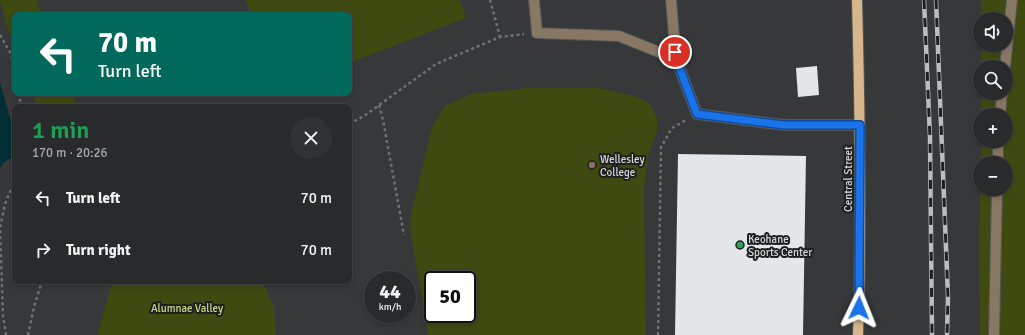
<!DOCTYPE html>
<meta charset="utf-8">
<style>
:root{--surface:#282a2c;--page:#303234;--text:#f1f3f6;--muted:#a5a7a9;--line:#444648}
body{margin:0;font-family:Signika,sans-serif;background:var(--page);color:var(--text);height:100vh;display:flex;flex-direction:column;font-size:15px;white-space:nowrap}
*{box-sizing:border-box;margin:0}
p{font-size:13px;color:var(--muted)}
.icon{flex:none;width:22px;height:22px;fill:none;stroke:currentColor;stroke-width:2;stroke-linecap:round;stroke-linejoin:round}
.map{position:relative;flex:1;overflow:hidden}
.panel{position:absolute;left:12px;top:104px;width:340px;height:180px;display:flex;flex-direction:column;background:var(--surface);border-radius:8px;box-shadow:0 2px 6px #0003,0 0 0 1px var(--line)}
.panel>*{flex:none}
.banner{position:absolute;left:12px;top:12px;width:340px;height:84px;border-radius:8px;box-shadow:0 2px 6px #0003,0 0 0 1px var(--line);background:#00695c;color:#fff;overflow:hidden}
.tools{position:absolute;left:973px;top:12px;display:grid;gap:8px}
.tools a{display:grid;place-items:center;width:40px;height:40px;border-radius:50%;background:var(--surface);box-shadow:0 2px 6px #0003,0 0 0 1px var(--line);font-size:20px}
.speed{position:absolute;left:364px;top:271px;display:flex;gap:8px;font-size:20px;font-weight:700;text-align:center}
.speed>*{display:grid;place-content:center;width:52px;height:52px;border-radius:50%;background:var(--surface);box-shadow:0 2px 6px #0003,0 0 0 1px var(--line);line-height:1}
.speed small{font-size:10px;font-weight:400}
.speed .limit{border:2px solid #111;border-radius:6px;background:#fff;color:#111}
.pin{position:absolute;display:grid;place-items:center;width:34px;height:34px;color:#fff;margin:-17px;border:2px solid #fff;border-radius:50%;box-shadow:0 1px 4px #0007}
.me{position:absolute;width:44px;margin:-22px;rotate:2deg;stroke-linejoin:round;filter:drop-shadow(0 0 3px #0008)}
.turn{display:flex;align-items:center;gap:14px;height:84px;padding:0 20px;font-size:18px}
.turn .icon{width:52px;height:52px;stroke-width:2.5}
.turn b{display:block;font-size:28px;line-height:34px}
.round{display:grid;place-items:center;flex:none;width:42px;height:42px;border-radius:21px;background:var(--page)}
.overview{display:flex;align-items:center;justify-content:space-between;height:68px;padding:0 20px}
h1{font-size:24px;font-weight:600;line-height:30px;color:#1e9e55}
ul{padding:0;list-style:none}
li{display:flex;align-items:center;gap:12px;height:52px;padding:0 20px}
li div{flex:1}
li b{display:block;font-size:15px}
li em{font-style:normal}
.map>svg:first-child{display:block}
.green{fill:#3f4a11;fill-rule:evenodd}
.water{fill:#002f35}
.building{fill:#e4e7ea}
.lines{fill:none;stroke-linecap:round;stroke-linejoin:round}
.minor-casing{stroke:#535557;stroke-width:12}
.major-casing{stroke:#535557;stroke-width:12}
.path{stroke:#707173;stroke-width:2.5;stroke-dasharray:3 3;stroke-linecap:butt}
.minor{stroke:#887763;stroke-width:10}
.major{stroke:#d8b68b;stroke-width:10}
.rail-casing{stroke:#bcbdbe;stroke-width:4.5}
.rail{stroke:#1e1f20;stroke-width:3;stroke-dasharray:9;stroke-linecap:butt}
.route-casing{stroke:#114b97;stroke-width:10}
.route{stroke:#1a73e8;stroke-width:7}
.education-dot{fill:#8d6e63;stroke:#1e1f20;stroke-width:1.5}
.leisure-dot{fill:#2e9e5b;stroke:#1e1f20;stroke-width:1.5}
.labels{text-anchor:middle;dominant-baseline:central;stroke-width:4;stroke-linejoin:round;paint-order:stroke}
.poi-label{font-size:11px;fill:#d8d9da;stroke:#1e1f20;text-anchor:start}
.street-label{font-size:11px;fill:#d8d9da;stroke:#1e1f20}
.park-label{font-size:11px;fill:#c8dc88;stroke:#1e1f20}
</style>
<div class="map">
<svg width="1025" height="335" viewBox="0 0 1025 335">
<rect width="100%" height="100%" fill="#36383a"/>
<g class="green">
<polygon points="0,0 37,0 41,15 15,15 15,46 7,27"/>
<polygon points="246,0 460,0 466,18 349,63 349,15 251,15"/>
<polygon points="981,0 1025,0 1025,335 980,335 979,253 980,189 1006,189 1006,163 981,163 981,141 1006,141 1006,115 981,115 981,93 1006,93 1006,67 981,67 981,45 1006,45 1006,19 981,19"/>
<path d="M525 88H599L638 97 650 104 657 118V131L649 152 644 188 646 335H428L409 223 432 128 445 106 471 94ZM433 280H467V314H433Z"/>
<polygon points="31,93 74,93 76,107 39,107"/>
<polygon points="112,281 262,281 274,307 276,335 98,335"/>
</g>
<polygon class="water" points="0,82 9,115 15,129 15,155 3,163 0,168"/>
<g class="building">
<polygon points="817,66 819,95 798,97 796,68"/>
<polygon points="678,154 806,156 803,335 675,335"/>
</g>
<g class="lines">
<g class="minor-casing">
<g id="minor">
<polyline points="534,0 537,33 619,36 676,59"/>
<polyline points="671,0 676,59 697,114 784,125 860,125"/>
<polyline points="1005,67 1012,0"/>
<polyline points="1000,115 1002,93"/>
<polyline points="998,163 998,141"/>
<polyline points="994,335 997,189"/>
</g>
</g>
<g class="major-casing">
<path id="major" d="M857 0C860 112 862 223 858 335"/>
</g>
<g class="path">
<polyline points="490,0 500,37"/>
<polyline points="0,35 11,54 15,72"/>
<polyline points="19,93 21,107"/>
<polyline points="379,105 383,120 404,235"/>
<polyline points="349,124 364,116 436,64 500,37 524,34"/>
<polyline points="6,335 3,315 0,228 5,204 15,180"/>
<polyline points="28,335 34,307 42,281"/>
<polyline points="658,335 661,147 672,128 686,120"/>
</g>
<use href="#minor" class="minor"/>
<use href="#major" class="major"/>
<g class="rail-casing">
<g id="rail">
<polyline points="924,0 930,137 932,335"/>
<polyline points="936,0 948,297 947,335"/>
</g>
</g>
<use href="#rail" class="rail"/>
</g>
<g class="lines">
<g class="route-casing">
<polyline id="route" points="675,52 676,59 697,114 784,125 860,125 859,308"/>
</g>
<use href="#route" class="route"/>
</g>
<circle class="education-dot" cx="592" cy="165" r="4"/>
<circle class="leisure-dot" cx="740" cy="245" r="4"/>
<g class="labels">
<g class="poi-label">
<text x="600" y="159">Wellesley<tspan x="600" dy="13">College</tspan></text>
<text x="748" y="239">Keohane<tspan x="748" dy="13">Sports Center</tspan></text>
</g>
<g class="street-label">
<text transform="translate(848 179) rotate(-90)">Central Street</text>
</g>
<g class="park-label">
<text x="187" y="308">Alumnae Valley</text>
</g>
</g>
</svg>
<div class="tools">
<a><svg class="icon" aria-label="sound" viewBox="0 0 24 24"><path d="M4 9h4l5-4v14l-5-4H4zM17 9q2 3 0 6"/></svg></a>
<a><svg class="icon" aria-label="search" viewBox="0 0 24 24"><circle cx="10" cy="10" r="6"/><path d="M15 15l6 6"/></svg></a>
<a>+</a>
<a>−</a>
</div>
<div class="speed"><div>44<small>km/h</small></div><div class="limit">50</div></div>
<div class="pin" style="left:675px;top:52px;background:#d93025"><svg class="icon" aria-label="arrive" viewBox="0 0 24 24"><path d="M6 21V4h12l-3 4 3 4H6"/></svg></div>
<svg class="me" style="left:859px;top:308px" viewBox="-20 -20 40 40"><path d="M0-17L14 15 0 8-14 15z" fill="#1a73e8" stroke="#fff" stroke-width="4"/></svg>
<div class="banner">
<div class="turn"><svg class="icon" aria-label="left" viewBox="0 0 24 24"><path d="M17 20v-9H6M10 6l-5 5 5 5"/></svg><div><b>70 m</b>Turn left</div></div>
</div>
<section class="panel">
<div class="overview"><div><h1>1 min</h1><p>170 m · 20:26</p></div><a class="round"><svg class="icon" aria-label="close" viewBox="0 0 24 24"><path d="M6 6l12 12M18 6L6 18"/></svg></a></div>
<ul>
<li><svg class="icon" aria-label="left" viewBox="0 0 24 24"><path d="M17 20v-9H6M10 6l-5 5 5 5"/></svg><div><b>Turn left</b></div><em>70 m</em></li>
<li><svg class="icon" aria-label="right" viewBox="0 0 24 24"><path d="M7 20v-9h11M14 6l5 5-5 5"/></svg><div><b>Turn right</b></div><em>70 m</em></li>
</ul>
</section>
</div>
